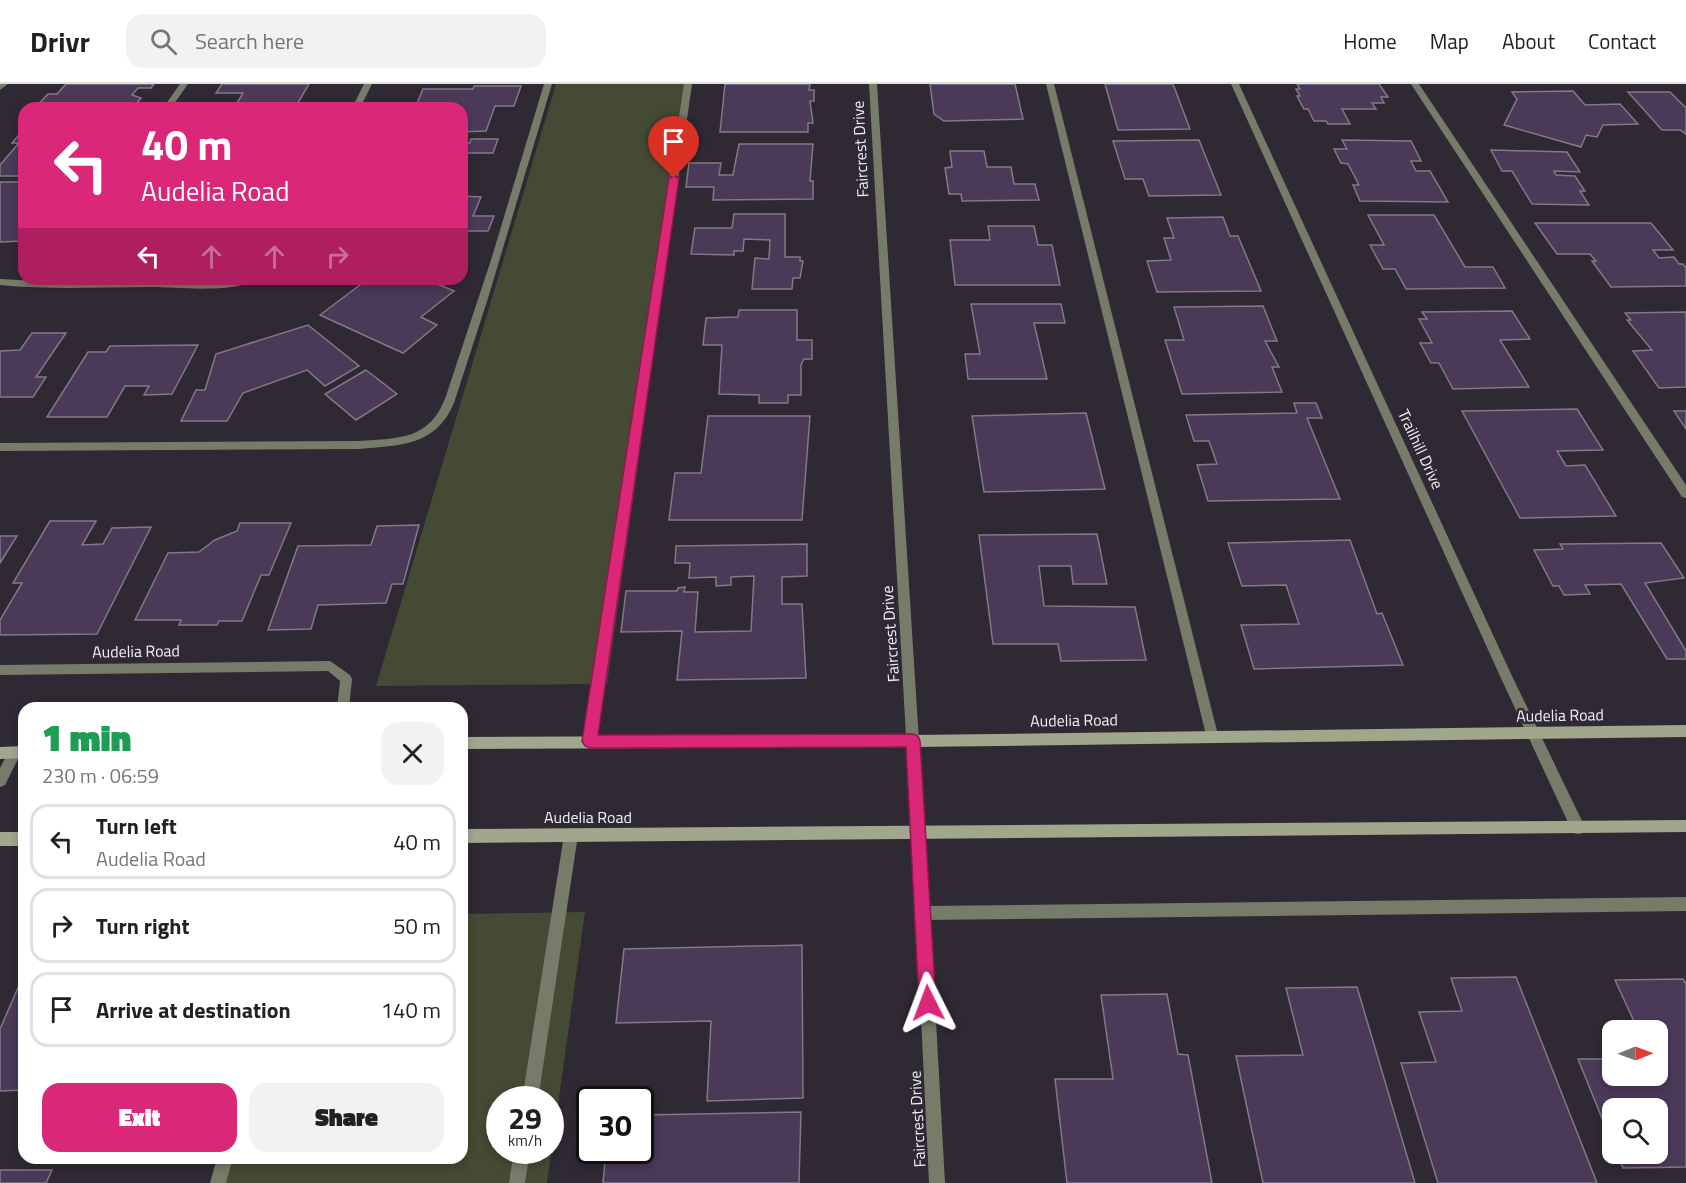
<!DOCTYPE html>
<meta charset="utf-8">
<style>
:root{--surface:#fff;--page:#f2f2f2;--text:#202124;--muted:#757577;--line:#e0e0e0;--accent:#db2777}
body{margin:0;font-family:"Titillium Web",sans-serif;background:var(--page);color:var(--text);height:100vh;display:flex;flex-direction:column;font-size:22px;white-space:nowrap}
*{box-sizing:border-box;margin:0}
p{font-size:20px;color:var(--muted)}
.icon{flex:none;width:33px;height:33px;fill:none;stroke:currentColor;stroke-width:2;stroke-linecap:round;stroke-linejoin:round}
.map{position:relative;flex:1;overflow:hidden}
.side{position:absolute;left:18px;top:618px;width:450px;height:462px;display:flex;flex-direction:column;background:var(--surface);border-radius:18px;box-shadow:0 3px 9px #0003}
.side>*{flex:none}
.guide{position:absolute;left:18px;top:18px;width:450px;height:183px;border-radius:18px;box-shadow:0 3px 9px #0003;background:#db2777;color:#fff;overflow:hidden}
.needle{width:39px;rotate:89deg}
.fabs{position:absolute;left:1602px;top:936px;display:grid;gap:12px}
.fabs a{display:grid;place-items:center;width:66px;height:66px;border-radius:12px;background:var(--surface);box-shadow:0 3px 9px #0003;font-size:30px}
.speed{position:absolute;left:486px;top:1002px;display:flex;gap:12px;font-size:30px;font-weight:700;text-align:center}
.speed>*{display:grid;place-content:center;width:78px;height:78px;border-radius:50%;background:var(--surface);box-shadow:0 3px 9px #0003;line-height:1}
.speed small{font-size:15px;font-weight:400}
.speed .limit{border:3px solid #111;border-radius:9px;background:#fff;color:#111}
.pin{position:absolute;display:grid;place-items:center;width:51px;height:51px;color:#fff;margin:-62px -26px;border-radius:50% 50% 50% 0;rotate:-45deg;box-shadow:0 0 6px #0007}
.pin .icon{rotate:45deg}
.me{position:absolute;width:66px;margin:-33px;rotate:357deg;stroke-linejoin:round;filter:drop-shadow(0 0 4px #0008)}
.turn{display:flex;align-items:center;gap:21px;height:126px;padding:0 24px;font-size:27px}
.turn .icon{width:78px;height:78px;stroke-width:2.5}
.turn b{display:block;font-size:42px;line-height:51px}
.lanes{display:flex;align-items:center;height:57px;padding:0 24px;background:#0003;justify-content:center;gap:30px;direction:ltr}
.lanes .off{opacity:.35}
.round{display:grid;place-items:center;flex:none;width:63px;height:63px;border-radius:18px;background:var(--page)}
.summary{display:flex;align-items:center;justify-content:space-between;height:102px;padding:0 24px}
h1{font-size:36px;font-weight:800;line-height:45px;color:#1e9e55}
.action{display:flex;gap:12px;margin-top:auto;padding:12px 24px}
.action a{flex:1;height:69px;border-radius:18px;background:var(--accent);color:#fff;font-size:24px;font-weight:800;line-height:69px;text-align:center}
.action a+a{background:var(--page);color:var(--text)}
ul{padding:0;list-style:none}
li{display:flex;align-items:center;gap:18px;height:75px;margin:0 12px 9px;padding:0 12px;border:3px solid var(--line);border-radius:18px}
li div{flex:1}
li b{display:block;font-size:22px}
li em{font-style:normal}
header{display:flex;align-items:center;gap:36px;box-sizing:border-box;height:84px;padding:0 30px;background:var(--surface);border-bottom:2px solid var(--line)}
header strong{font-size:28px}
nav{display:flex;gap:33px;margin-inline-start:auto;font-size:21px}
.search{width:420px;height:54px;background:var(--page);display:flex;align-items:center;gap:15px;box-sizing:border-box;padding:0 21px;border-radius:18px;color:var(--muted);font-size:22px}
.map>svg:first-child{display:block}
.green{fill:#444a33;fill-rule:evenodd}
.building{fill:#4b3958;stroke:#817986;stroke-width:1.5}
.lines{fill:none;stroke-linecap:round;stroke-linejoin:round}
.service{fill:#767b6a;fill-rule:evenodd}
.minor{fill:#767b6a;fill-rule:evenodd}
.secondary{fill:#a0a78d;fill-rule:evenodd}
.route{fill:#db2777;stroke:#8e194d;stroke-width:1.5}
.labels{text-anchor:middle;dominant-baseline:central;stroke-width:5;stroke-linejoin:round;paint-order:stroke}
.street-label{font-size:16px;fill:#f2eef5;stroke:#2f2934}
</style>
<header>
<strong>Drivr</strong>
<div class="search"><svg class="icon" aria-label="search" viewBox="0 0 24 24"><circle cx="10" cy="10" r="6"/><path d="M15 15l6 6"/></svg>Search here</div>
<nav><a>Home</a><a>Map</a><a>About</a><a>Contact</a></nav>
</header>
<div class="map">
<svg width="1686" height="1099" viewBox="0 0 1686 1099">
<rect width="100%" height="100%" fill="#2f2934"/>
<g class="green">
<polygon points="556,0 692,0 607,600 376,602"/>
<path d="M585 828 547 1099H214L222 1074H462V830ZM500 1016H550V1066H500Z"/>
</g>
<g class="building">
<polygon points="66,0 154,0 151,4 138,4 132,11 141,14 133,24 35,24 48,10 57,10"/>
<polygon points="222,0 309,0 295,24 243,24 245,21 236,21 243,9 216,9"/>
<polygon points="725,0 810,0 809,6 814,6 814,17 810,17 813,39 808,39 808,48 720,48"/>
<polygon points="930,0 1015,0 1023,35 944,37 934,30"/>
<polygon points="1105,0 1173,0 1190,45 1118,46"/>
<polygon points="1297,0 1379,0 1388,13 1381,13 1384,19 1372,19 1376,25 1342,25 1350,40 1328,40 1326,37 1314,37 1308,25 1304,25 1297,12 1300,12 1296,5 1300,5"/>
<polygon points="474,2 521,2 514,22 495,22 486,47 462,48 462,24 415,24 423,5 473,5"/>
<polygon points="1573,7 1585,21 1620,20 1638,40 1603,41 1597,53 1586,51 1581,63 1504,41 1517,15 1512,8"/>
<polygon points="1628,8 1670,8 1686,24 1686,50 1680,46 1662,46"/>
<polygon points="24,45 24,92 0,92 0,81 19,59 12,59"/>
<polygon points="471,55 498,55 493,69 466,69 462,80 462,59 470,59"/>
<polygon points="1199,56 1221,111 1149,112 1143,95 1125,95 1113,57"/>
<polygon points="1342,56 1411,57 1421,77 1411,77 1416,87 1430,87 1448,118 1360,117 1353,101 1359,101 1348,80 1341,79 1334,65 1347,65"/>
<polygon points="739,60 813,60 810,97 813,97 813,115 713,116 714,103 686,103 689,79 721,79 719,91 733,91"/>
<polygon points="1491,66 1567,68 1580,88 1554,87 1556,91 1575,92 1585,107 1580,107 1589,121 1532,120 1512,87 1502,87"/>
<polygon points="950,67 984,67 987,83 1011,83 1014,100 1035,100 1039,116 962,117 961,110 949,110 945,84 952,83"/>
<polygon points="0,98 24,98 23,157 0,158"/>
<polygon points="462,112 481,113 473,132 494,132 488,147 462,147 464,135 462,135"/>
<polygon points="734,130 785,130 785,173 800,173 800,177 803,177 800,194 793,194 792,205 752,205 755,174 769,175 770,156 744,155 743,167 734,167 734,171 691,170 695,144 732,144"/>
<polygon points="1368,131 1434,131 1465,183 1493,183 1505,204 1406,205 1395,185 1383,185 1370,161 1384,161"/>
<polygon points="1223,133 1230,152 1238,152 1261,207 1157,208 1147,177 1171,176 1164,154 1174,154 1167,134"/>
<polygon points="1535,139 1651,139 1673,166 1653,166 1659,174 1674,173 1679,180 1683,180 1686,184 1686,202 1611,203 1592,177 1596,177 1590,170 1557,170"/>
<polygon points="988,142 1034,142 1038,161 1052,161 1060,201 955,201 950,156 990,156"/>
<polygon points="368,195 426,195 454,207 421,233 437,241 403,269 320,231"/>
<polygon points="971,220 1061,220 1065,239 1034,239 1047,295 968,295 965,270 980,270"/>
<polygon points="1263,222 1277,257 1265,257 1279,283 1272,283 1282,308 1182,310 1165,256 1184,256 1174,223"/>
<polygon points="739,226 797,226 797,256 812,256 812,275 804,275 801,281 801,311 788,311 788,319 759,319 759,311 719,310 722,261 703,261 706,234 738,233"/>
<polygon points="1512,227 1530,255 1500,256 1529,303 1453,305 1439,279 1431,279 1420,259 1432,259 1419,235 1427,235 1422,228"/>
<polygon points="1686,228 1686,303 1659,304 1633,267 1652,266 1627,236 1631,236 1625,229"/>
<polygon points="308,241 359,282 325,302 307,286 243,309 227,337 181,337 196,306 205,306 216,270"/>
<polygon points="32,249 66,249 36,293 46,293 33,313 0,313 0,267 20,266"/>
<polygon points="198,261 172,310 144,311 149,302 125,302 107,333 47,333 88,268 106,268 110,262"/>
<polygon points="366,286 397,310 356,336 325,310"/>
<polygon points="1294,319 1316,319 1322,334 1307,334 1340,415 1208,417 1197,381 1217,380 1209,357 1194,357 1186,331 1297,329"/>
<polygon points="1577,325 1603,366 1557,367 1566,382 1585,381 1616,432 1520,434 1462,327"/>
<polygon points="1674,327 1686,327 1686,345"/>
<polygon points="1086,329 1105,405 984,408 972,332"/>
<polygon points="708,332 810,332 802,436 669,436 675,389 701,389"/>
<polygon points="50,437 96,437 82,461 103,460 112,444 151,443 97,550 0,551 0,536 22,499 13,499"/>
<polygon points="240,439 291,439 269,491 261,491 242,537 219,537 217,541 179,541 181,536 135,536 168,469 199,468 215,456 237,447"/>
<polygon points="419,441 403,500 392,500 386,519 318,521 311,545 268,546 298,462 371,461 377,442"/>
<polygon points="1097,450 1107,500 1073,500 1071,482 1039,482 1044,522 1135,523 1146,576 1061,577 1058,560 993,560 979,451"/>
<polygon points="0,452 17,452 0,479"/>
<polygon points="1350,456 1377,530 1382,529 1403,581 1254,585 1241,541 1299,540 1286,501 1242,502 1228,459"/>
<polygon points="1661,459 1684,494 1645,499 1686,567 1686,575 1667,575 1621,500 1585,501 1590,510 1564,511 1559,502 1553,502 1534,466 1563,465 1560,460"/>
<polygon points="807,460 807,492 782,493 782,520 802,520 806,594 677,596 682,547 621,548 626,507 677,507 678,504 685,503 684,508 698,508 695,548 751,547 754,492 731,493 731,501 716,502 716,493 689,494 690,479 675,479 676,462"/>
<polygon points="802,861 803,1014 707,1017 711,937 616,939 624,865"/>
<polygon points="24,890 24,1006 0,1007 0,945"/>
<polygon points="1516,893 1597,1099 1438,1099 1401,979 1436,978 1419,928 1462,927 1451,894"/>
<polygon points="1683,895 1686,900 1686,1083 1623,1084 1617,1070 1658,1070 1658,1024 1612,1024 1612,1059 1578,975 1612,975 1612,992 1658,992 1658,946 1638,946 1615,896"/>
<polygon points="1357,903 1415,1099 1263,1099 1236,972 1303,971 1286,904"/>
<polygon points="1167,910 1178,970 1188,971 1212,1099 1067,1099 1055,995 1113,995 1101,911"/>
<polygon points="801,1028 799,1099 603,1099 606,1066 640,1066 640,1031"/>
<polygon points="0,1086 52,1086 46,1099 0,1099"/>
</g>
<g class="lines">
<g class="service">
<polygon points="180,0 188,0 171,24 163,24"/>
<path d="M544 0H552L489 211 454 319C435 363 400 361 359 365L0 367V359L359 357C400 354 430 356 446 312L491 176Z"/>
<polygon points="684,0 692,0 596,657 595,661 590,663 585,661 584,657"/>
<polygon points="1046,0 1054,0 1218,651 1217,655 1212,657 1207,655 1206,651"/>
<polygon points="1411,0 1419,0 1686,401 1686,414 1682,413"/>
<polygon points="571,744 576,746 578,751 538,1016 522,1016 564,751 566,746"/>
<polygon points="1686,813 1686,827 923,836 918,834 916,829 918,824 923,822"/>
<polygon points="514,1066 530,1066 525,1099 509,1099"/>
<polygon points="217,1074 233,1074 226,1099 210,1099"/>
</g>
<g class="minor">
<polygon points="0,0 8,0 0,6"/>
<polygon points="364,0 372,0 360,24 352,24"/>
<polygon points="869,0 877,0 930,829 945,1099 929,1099 916,829"/>
<polygon points="1231,0 1239,0 1512,592 1583,739 1585,744 1583,749 1578,750 1573,749 1500,592"/>
<path d="M0 195 57 198H202L255 195C235 210 176 203 151 203 101 203 50 206 0 201Z"/>
<polygon points="330,577 350,591 352,595 349,624 337,624 340,597 328,587 0,591 0,581"/>
<polygon points="15,663 20,665 21,669 5,701 0,703 0,684 10,665"/>
</g>
<g class="secondary">
<polygon points="1686,641 1686,653 913,663 462,665 462,653 913,651"/>
<polygon points="24,662 24,674 0,675 0,663"/>
<polygon points="1686,736 1686,748 462,759 462,745"/>
<rect x="0" y="748" width="24" height="14"/>
</g>
</g>
<polygon class="route" points="674,91 679,94 598,651 913,650 918,652 920,657 936,919 934,925 928,927 922,925 919,919 906,663 590,664 585,662 582,657 669,94"/>
<g class="labels">
<g class="street-label">
<text transform="translate(860 65) rotate(-93)">Faircrest Drive</text>
<text transform="translate(1421 365) rotate(65)">Trailhill Drive</text>
<text transform="translate(890 550) rotate(-94)">Faircrest Drive</text>
<text transform="translate(136 567) rotate(-1)">Audelia Road</text>
<text transform="translate(1560 631) rotate(-1)">Audelia Road</text>
<text transform="translate(1074 636) rotate(-1)">Audelia Road</text>
<text x="588" y="733">Audelia Road</text>
<text transform="translate(917 1035) rotate(-93)">Faircrest Drive</text>
</g>
</g>
</svg>
<div class="fabs">
<a><svg class="needle" viewBox="-14 -14 28 28"><path d="M0-13l5 13h-10z" fill="#e53935"/><path d="M0 13l5-13h-10z" fill="#757577"/></svg></a>
<a><svg class="icon" aria-label="search" viewBox="0 0 24 24"><circle cx="10" cy="10" r="6"/><path d="M15 15l6 6"/></svg></a>
</div>
<div class="speed"><div>29<small>km/h</small></div><div class="limit">30</div></div>
<div class="pin" style="left:674px;top:94px;background:#d93025"><svg class="icon" aria-label="arrive" viewBox="0 0 24 24"><path d="M6 21V4h12l-3 4 3 4H6"/></svg></div>
<svg class="me" style="left:928px;top:919px" viewBox="-20 -20 40 40"><path d="M0-17L14 15 0 8-14 15z" fill="#db2777" stroke="#fff" stroke-width="4"/></svg>
<div class="guide">
<div class="turn"><svg class="icon" aria-label="left" viewBox="0 0 24 24"><path d="M17 20v-9H6M10 6l-5 5 5 5"/></svg><div><b>40 m</b>Audelia Road</div></div>
<div class="lanes"><svg class="icon" aria-label="left" viewBox="0 0 24 24"><path d="M17 20v-9H6M10 6l-5 5 5 5"/></svg><svg class="icon off" aria-label="ahead" viewBox="0 0 24 24"><path d="M12 20V5M6 11l6-6 6 6"/></svg><svg class="icon off" aria-label="ahead" viewBox="0 0 24 24"><path d="M12 20V5M6 11l6-6 6 6"/></svg><svg class="icon off" aria-label="right" viewBox="0 0 24 24"><path d="M7 20v-9h11M14 6l5 5-5 5"/></svg></div>
</div>
<section class="side">
<div class="summary"><div><h1>1 min</h1><p>230 m · 06:59</p></div><a class="round"><svg class="icon" aria-label="close" viewBox="0 0 24 24"><path d="M6 6l12 12M18 6L6 18"/></svg></a></div>
<ul>
<li><svg class="icon" aria-label="left" viewBox="0 0 24 24"><path d="M17 20v-9H6M10 6l-5 5 5 5"/></svg><div><b>Turn left</b><p>Audelia Road</p></div><em>40 m</em></li>
<li><svg class="icon" aria-label="right" viewBox="0 0 24 24"><path d="M7 20v-9h11M14 6l5 5-5 5"/></svg><div><b>Turn right</b></div><em>50 m</em></li>
<li><svg class="icon" aria-label="arrive" viewBox="0 0 24 24"><path d="M6 21V4h12l-3 4 3 4H6"/></svg><div><b>Arrive at destination</b></div><em>140 m</em></li>
</ul>
<div class="action"><a>Exit</a><a>Share</a></div>
</section>
</div>
